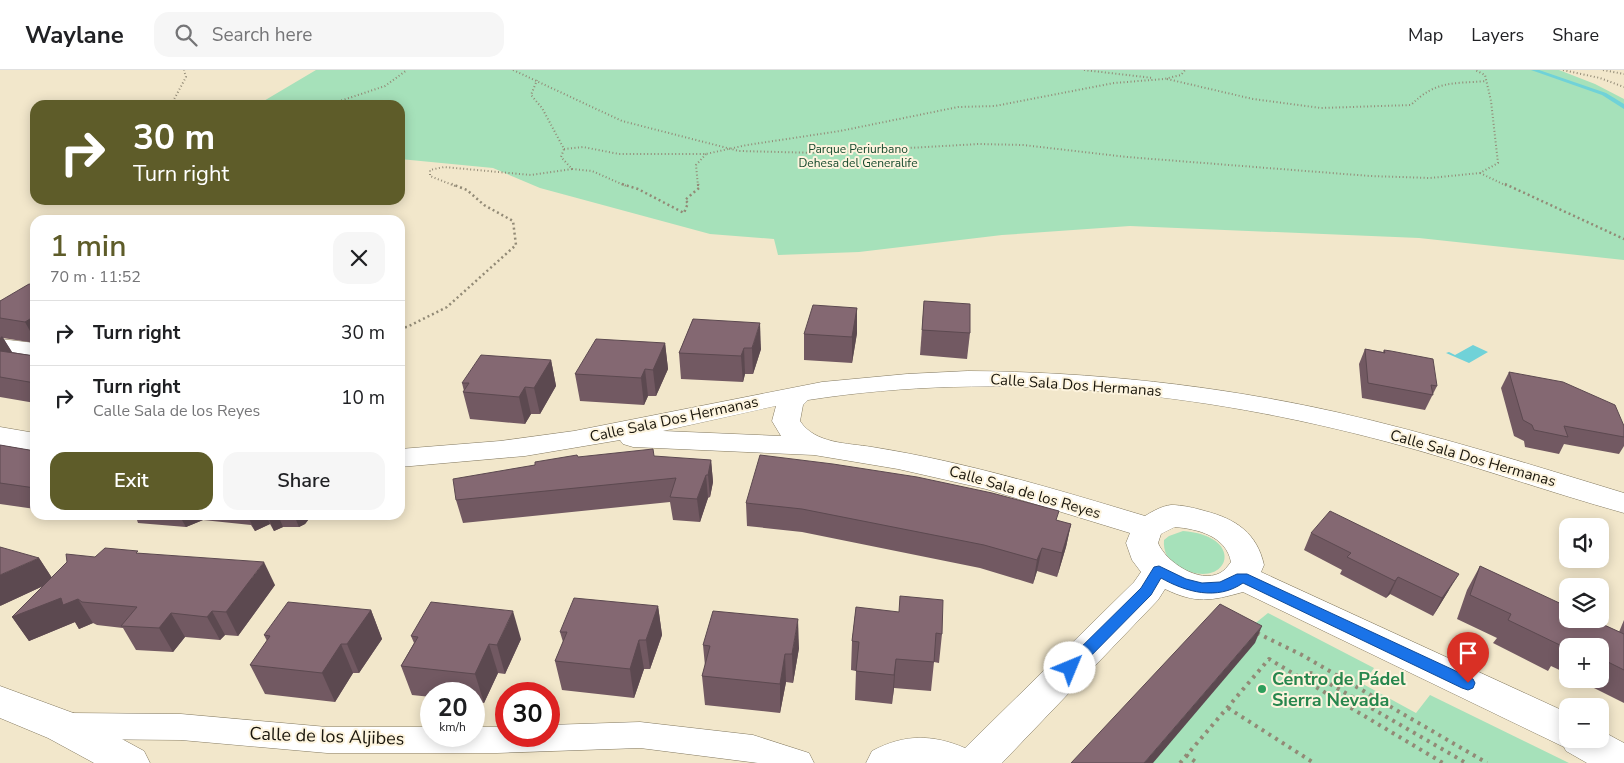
<!DOCTYPE html>
<meta charset="utf-8">
<style>
:root{--surface:#fff;--page:#f6f6f6;--text:#202124;--muted:#757577;--line:#e0e0e0;--accent:#5e5c29}
body{margin:0;font-family:"Nunito Sans",sans-serif;background:var(--page);color:var(--text);height:100vh;display:flex;flex-direction:column;font-size:19px;white-space:nowrap}
*{box-sizing:border-box;margin:0}
p{font-size:16px;color:var(--muted)}
.icon{flex:none;width:28px;height:28px;fill:none;stroke:currentColor;stroke-width:2;stroke-linecap:round;stroke-linejoin:round}
.map{position:relative;flex:1;overflow:hidden}
.side{position:absolute;left:30px;top:145px;width:375px;height:305px;display:flex;flex-direction:column;background:var(--surface);border-radius:15px;box-shadow:0 2px 12px #0003}
.side>*{flex:none}
.hud{position:absolute;left:30px;top:30px;width:375px;height:105px;border-radius:15px;box-shadow:0 2px 12px #0003;background:#5e5c29;color:#fff;overflow:hidden}
.fabs{position:absolute;left:1559px;top:448px;display:grid;gap:10px}
.fabs a{display:grid;place-items:center;width:50px;height:50px;border-radius:10px;background:var(--surface);box-shadow:0 2px 12px #0003;font-size:25px}
.speed{position:absolute;left:420px;top:612px;display:flex;gap:10px;font-size:25px;font-weight:700;text-align:center}
.speed>*{display:grid;place-content:center;width:65px;height:65px;border-radius:50%;background:var(--surface);box-shadow:0 2px 12px #0003;line-height:1}
.speed small{font-size:12px;font-weight:400}
.speed .limit{border:8px solid #d22;background:#fff;color:#111}
.pin{position:absolute;display:grid;place-items:center;width:42px;height:42px;color:#fff;margin:-51px -21px;border-radius:50% 50% 50% 0;rotate:-45deg;box-shadow:0 0 5px #0007}
.pin .icon{rotate:45deg}
.me{position:absolute;width:55px;margin:-28px;rotate:45deg;stroke-linejoin:round;filter:drop-shadow(0 0 4px #0008)}
.turn{display:flex;align-items:center;gap:18px;height:105px;padding:0 20px;font-size:22px}
.turn .icon{width:65px;height:65px;stroke-width:2.5}
.turn b{display:block;font-size:35px;line-height:42px}
.round{display:grid;place-items:center;flex:none;width:52px;height:52px;border-radius:15px;background:var(--page)}
.overview{display:flex;align-items:center;justify-content:space-between;height:85px;padding:0 20px}
h1{font-size:30px;font-weight:600;line-height:38px;color:var(--accent)}
.action{display:flex;gap:10px;margin-top:auto;padding:10px 20px}
.action a{flex:1;height:58px;border-radius:15px;background:var(--accent);color:#fff;font-size:20px;font-weight:600;line-height:58px;text-align:center}
.action a+a{background:var(--page);color:var(--text)}
ul{padding:0;list-style:none}
li{display:flex;align-items:center;gap:15px;height:65px;padding:0 20px;border-top:1px solid var(--line)}
li div{flex:1}
li b{display:block;font-size:19px}
li em{font-style:normal}
header{display:flex;align-items:center;gap:30px;box-sizing:border-box;height:70px;padding:0 25px;background:var(--surface);border-bottom:1px solid var(--line)}
header strong{font-size:24px}
nav{display:flex;gap:28px;margin-inline-start:auto;font-size:18px}
.search{width:350px;height:45px;background:var(--page);display:flex;align-items:center;gap:12px;box-sizing:border-box;padding:0 18px;border-radius:15px;color:var(--muted);font-size:19px}
.map>svg:first-child{display:block}
.green{fill:#a6e1ba}
.water{fill:#70d2d8}
.lines{fill:none;stroke-linecap:round;stroke-linejoin:round}
.stream{fill:#70d2d8;fill-rule:evenodd}
.pedestrian-casing{stroke:#837960;stroke-width:1}
.minor-casing{stroke:#837960;stroke-width:1}
.path-far2{stroke:#928a76;stroke-width:2;stroke-dasharray:1 2.5;stroke-linecap:butt}
.path-far1{stroke:#928a76;stroke-width:2.5;stroke-dasharray:2 3;stroke-linecap:butt}
.path{stroke:#928a76;stroke-width:4;stroke-dasharray:3 5;stroke-linecap:butt}
.pedestrian{fill:#fff;fill-rule:evenodd}
.minor{fill:#fff;fill-rule:evenodd}
.wall{fill:#725962}
.shaded-wall{fill:#5c4950}
.building{fill:#846872;stroke:#5c4950}
.route{fill:#1a73e8;stroke:#114b97}
.leisure-dot{fill:#2e9e5b;stroke:#fdf4de;stroke-width:2}
.labels{text-anchor:middle;dominant-baseline:central;stroke-width:4;stroke-linejoin:round;paint-order:stroke}
.far-park-label{font-size:12px;fill:#16492d;stroke:#fdf4de}
.street-label{font-size:15px;fill:#1a160c;stroke:#fdf4de}
.near-leisure-label{font-size:18px;font-weight:bold;fill:#27864d;stroke:#fdf4de;text-anchor:start}
.near-street-label{font-size:18px;fill:#1a160c;stroke:#fdf4de}
</style>
<header>
<strong>Waylane</strong>
<div class="search"><svg class="icon" aria-label="search" viewBox="0 0 24 24"><circle cx="10" cy="10" r="6"/><path d="M15 15l6 6"/></svg>Search here</div>
<nav><a>Map</a><a>Layers</a><a>Share</a></nav>
</header>
<div class="map">
<svg width="1624" height="693" viewBox="0 0 1624 693">
<rect width="100%" height="100%" fill="#f2e7cb"/>
<g class="green">
<polygon points="316,0 1559,0 1595,14 1624,29 1624,190 1419,168 1130,156 1002,165 859,182 778,185 774,169 710,164 540,118 493,98 400,89 400,35 257,35"/>
<path d="M1183 461C1250 466 1227 525 1177 496 1168 490 1163 482 1164 470L1169 466Z"/>
<polygon points="1268,543 1374,598 1363,614 1416,643 1430,625 1569,693 1082,693"/>
</g>
<polygon class="water" points="1473,275 1488,282 1469,293 1446,283 1449,282 1455,285"/>
<g class="lines">
<polygon class="stream" points="1531,0 1539,0 1606,23 1624,34 1624,39 1602,25"/>
<g class="pedestrian-casing">
<polygon id="pedestrian" points="70,643 181,644 327,657 431,657 431,666 474,666 474,657 506,657 506,666 549,666 549,655 640,652 753,665 809,683 814,693 758,693 640,678 497,683 327,683 181,670 70,669 59,665 55,656 59,647"/>
</g>
<g class="minor-casing">
<g id="minor">
<polygon points="0,269 35,273 35,289 0,283"/>
<path d="M968 301C1093 302 1215 315 1336 342 1433 364 1529 394 1624 423V443C1545 421 1467 393 1388 372 1201 322 1000 300 808 330L803 335 800 351C815 374 848 373 872 377 966 392 1055 419 1145 446 1153 441 1162 436 1171 435 1182 435 1195 438 1205 441 1236 449 1257 463 1264 495L1261 502 1568 643V669H1600V660L1624 673V693H1587L1566 681 1564 677 1243 522C1211 531 1196 534 1165 519L1158 530 1002 693H866L872 681C904 664 932 664 965 678L1134 512 1141 502 1132 490 1126 473 1130 463 986 419 898 399 814 385 633 377 623 374 620 370 525 386 400 397V379L500 371 574 361 822 312 907 304ZM776 336 772 351 781 366 663 361ZM1175 457C1198 459 1226 466 1231 492 1228 496 1224 501 1220 503 1199 514 1166 492 1158 473L1161 464Z"/>
<polygon points="0,357 35,363 35,381 0,375"/>
<polygon points="0,616 76,644 144,681 150,693 94,693 48,668 0,648"/>
</g>
</g>
<g class="path-far2">
<polyline points="513,0 622,51 739,81 820,83 979,74 1023,75 1127,87 1370,106 1430,108 1480,103 1498,93 1491,31 1485,5 1475,0"/>
<polyline points="1084,0 1153,8"/>
<polyline points="1563,0 1600,8 1624,17"/>
<polyline points="1603,0 1624,4"/>
<path d="M1167 9 1253 29 1321 38 1411 35C1436 10 1453 14 1486 11"/>
<polyline points="171,35 186,7 184,0"/>
<polyline points="328,35 385,16 407,0"/>
<polyline points="564,79 583,77 619,84 706,84 747,75 840,61 958,37 995,36 1114,13 1164,9 1181,5 1185,0"/>
<polyline points="572,99 592,101 626,116"/>
<polyline points="1480,103 1507,116"/>
<polyline points="455,116 430,106 430,100 444,97 531,105 572,99 561,87 564,79 542,38 531,25 537,10"/>
<polyline points="698,116 696,95 706,84"/>
</g>
<g class="path-far1">
<polyline points="622,114 638,119 684,143 688,133 685,130 699,118 698,114"/>
<polyline points="1505,114 1624,169"/>
<polyline points="400,258 407,257 447,237 516,175 513,151 484,135 467,120 452,114"/>
</g>
<g class="path">
<polyline points="1257,563 1302,585 1487,693"/>
<polyline points="1305,611 1311,603 1466,693"/>
<polyline points="1228,638 1314,693"/>
<polyline points="1186,685 1197,693"/>
<polyline points="1180,693 1269,589 1443,693"/>
</g>
<use href="#pedestrian" class="pedestrian"/>
<use href="#minor" class="minor"/>
</g>
<g class="wall">
<polygon points="35,215 35,273 3,268 12,282 35,286 35,333 0,327 0,231"/>
<polygon points="924,231 970,263 967,289 920,285"/>
<polygon points="857,238 857,263 852,293 804,290 804,264"/>
<polygon points="693,249 761,279 753,304 745,304 743,312 681,309 679,283"/>
<polygon points="665,273 668,299 656,326 648,326 644,335 580,331 575,304"/>
<polygon points="1365,279 1383,282 1384,280 1437,316 1425,340 1362,328 1359,294"/>
<polygon points="551,290 556,316 540,344 531,344 525,354 470,349 463,322 464,321 462,313"/>
<polygon points="1509,302 1624,356 1624,376 1619,384 1564,374 1559,384 1525,377 1524,371 1514,366 1501,318"/>
<polygon points="0,375 35,381 35,439 0,434"/>
<polygon points="578,387 711,390 713,412 710,427 708,428 700,452 673,450 670,432 463,453 456,430 535,395"/>
<polygon points="746,433 1057,451 1071,454 1066,477 1057,507 1037,501 1033,514 980,498 802,462 747,456"/>
<polygon points="78,445 312,445 305,454 299,457 283,457 274,461 270,454 255,461 251,455 203,450 186,457 138,453 137,450"/>
<polygon points="1311,463 1449,520 1433,546 1390,524 1386,528 1340,504 1342,500 1304,480"/>
<polygon points="139,483 275,515 238,566 225,565 220,570 185,567 173,582 136,580 123,558 97,555 93,553 79,559 75,552 29,571 12,547 43,516 0,536 39,488 52,508 95,487"/>
<polygon points="1480,496 1619,562 1624,550 1624,633 1576,609 1600,609 1600,576 1568,576 1568,604 1551,596 1548,601 1493,573 1497,568 1457,549 1467,520"/>
<polygon points="658,536 662,565 650,599 644,599 634,628 562,620 555,591 563,572 560,562"/>
<polygon points="856,537 942,564 939,593 934,592 931,621 894,618 892,634 855,630 856,601 851,600 852,571"/>
<polygon points="371,540 382,569 359,603 353,603 335,632 265,624 250,595 267,571 264,565"/>
<polygon points="411,566 521,569 505,604 498,603 484,633 474,632 474,624 431,624 431,627 412,625 401,596 414,573"/>
<polygon points="703,575 799,578 793,613 786,612 780,643 705,635 702,606 705,596"/>
</g>
<g class="shaded-wall">
<polygon points="857,238 857,263 852,293 852,267"/>
<polygon points="35,246 35,270 25,252"/>
<polygon points="760,253 761,279 753,304 752,278"/>
<polygon points="2,266 15,287 0,297 0,268"/>
<polygon points="665,273 668,299 656,326 653,300"/>
<polygon points="744,278 745,304 743,312 741,286"/>
<polygon points="551,290 556,316 540,344 534,318"/>
<polygon points="645,299 648,326 644,335 641,308"/>
<polygon points="525,317 531,344 525,354 519,327"/>
<polygon points="711,390 713,412 710,427 708,405"/>
<polygon points="706,405 708,428 700,452 697,429"/>
<polygon points="179,445 200,445 203,450 186,457"/>
<polygon points="247,445 266,445 270,454 255,461"/>
<polygon points="267,445 278,445 283,457 274,461"/>
<polygon points="294,445 312,445 305,454 299,457"/>
<polygon points="1071,454 1066,477 1057,507 1062,483"/>
<polygon points="1042,478 1037,501 1033,514 1037,490"/>
<polygon points="39,488 54,511 0,536 0,505"/>
<polygon points="264,492 275,515 238,566 226,542"/>
<polygon points="1459,504 1449,520 1433,546 1442,528"/>
<polygon points="1398,507 1390,524 1386,528 1395,511"/>
<polygon points="61,528 78,529 93,553 79,559 75,552 29,571 12,547"/>
<polygon points="658,536 662,565 650,599 646,570"/>
<polygon points="371,540 382,569 359,603 347,574"/>
<polygon points="212,541 225,565 220,570 207,547"/>
<polygon points="513,541 521,569 505,604 497,575"/>
<polygon points="171,543 185,567 173,582 159,558"/>
<polygon points="798,549 799,578 793,613 792,584"/>
<polygon points="1262,556 1255,573 1153,693 1144,693"/>
<polygon points="639,570 644,599 634,628 630,599"/>
<polygon points="341,574 353,603 335,632 322,603"/>
<polygon points="489,574 498,603 484,633 475,604"/>
<polygon points="785,584 786,612 780,643 780,614"/>
<polygon points="896,589 894,618 892,634 894,605"/>
</g>
<g class="building">
<polygon points="29,214 35,215 35,246 25,252 0,248 0,231"/>
<polygon points="924,231 970,234 970,263 922,260"/>
<polygon points="813,235 857,238 852,267 804,264"/>
<polygon points="693,249 760,253 752,278 744,278 741,286 679,283"/>
<polygon points="596,269 665,273 653,300 645,299 641,308 575,304"/>
<polygon points="1365,279 1385,283 1384,280 1391,281 1433,289 1437,316 1431,315 1433,325 1368,313"/>
<polygon points="0,281 35,286 35,313 0,307"/>
<polygon points="481,285 551,290 534,318 525,317 519,327 463,322 469,313 462,313"/>
<polygon points="1509,302 1563,312 1615,335 1624,356 1624,367 1564,356 1568,367 1534,360 1532,355 1523,350"/>
<polygon points="0,375 35,381 35,418 0,413"/>
<polygon points="653,379 654,386 711,390 708,405 706,405 697,429 670,427 676,408 456,430 453,409 535,395 535,392 577,385 578,387"/>
<polygon points="760,385 833,394 917,407 992,423 1059,441 1056,450 1071,454 1062,483 1042,478 1037,490 984,475 802,439 746,433"/>
<polygon points="1330,441 1459,504 1442,528 1398,507 1395,511 1347,487 1351,483 1311,463"/>
<polygon points="0,477 39,488 0,505"/>
<polygon points="105,478 138,481 136,483 264,492 226,542 212,541 207,547 171,543 159,558 121,556 137,537 82,532 78,529 63,535 61,528 12,547 67,492 66,484 95,487"/>
<polygon points="1480,496 1568,537 1568,549 1591,549 1624,564 1624,600 1600,588 1600,576 1576,576 1567,572 1564,577 1508,550 1511,544 1470,525"/>
<polygon points="900,526 943,530 942,564 936,563 934,592 896,589 894,605 856,601 859,572 852,571 856,537 899,542"/>
<polygon points="574,528 658,536 646,570 639,570 630,599 555,591 567,562 560,562"/>
<polygon points="288,532 371,540 347,574 341,574 322,603 250,595 270,566 264,565"/>
<polygon points="431,532 513,541 497,575 489,574 475,604 401,596 418,567 411,566"/>
<polygon points="1220,534 1262,556 1144,693 1071,693"/>
<polygon points="713,541 798,549 792,584 785,584 780,614 702,606 710,576 703,575"/>
</g>
<path class="route" d="M1159 496 1186 509 1202 513 1220 512 1237 504H1247L1473 609 1475 613 1473 618 1468 620 1462 618 1243 513C1217 531 1186 522 1161 508L1151 525 1075 602 1070 604 1064 602 1062 598 1064 594 1141 518 1154 497Z"/>
<circle class="leisure-dot" cx="1262" cy="619" r="5"/>
<g class="labels">
<g class="far-park-label">
<text x="858" y="79">Parque Periurbano<tspan x="858" dy="14">Dehesa del Generalife</tspan></text>
</g>
<g class="street-label">
<text transform="translate(1076 315) rotate(4)">Calle Sala Dos Hermanas</text>
<text transform="translate(674 349) rotate(-12)">Calle Sala Dos Hermanas</text>
<text transform="translate(1473 388) rotate(16)">Calle Sala Dos Hermanas</text>
<text transform="translate(1025 422) rotate(16)">Calle Sala de los Reyes</text>
</g>
<g class="near-leisure-label">
<text x="1272" y="609">Centro de Pádel<tspan x="1272" dy="21">Sierra Nevada</tspan></text>
</g>
<g class="near-street-label">
<text transform="translate(327 666) rotate(2)">Calle de los Aljibes</text>
</g>
</g>
</svg>
<div class="fabs">
<a><svg class="icon" aria-label="sound" viewBox="0 0 24 24"><path d="M4 9h4l5-4v14l-5-4H4zM17 9q2 3 0 6"/></svg></a>
<a><svg class="icon" aria-label="layers" viewBox="0 0 24 24"><path d="M12 4l9 5-9 5-9-5zM3 14l9 5 9-5"/></svg></a>
<a>+</a>
<a>−</a>
</div>
<div class="speed"><div>20<small>km/h</small></div><div class="limit">30</div></div>
<div class="pin" style="left:1468px;top:613px;background:#d93025"><svg class="icon" aria-label="arrive" viewBox="0 0 24 24"><path d="M6 21V4h12l-3 4 3 4H6"/></svg></div>
<svg class="me" style="left:1070px;top:598px" viewBox="-20 -20 40 40"><circle r="19" fill="#fff"/><path d="M0-13L10 11 0 6-10 11z" fill="#1a73e8"/></svg>
<div class="hud">
<div class="turn"><svg class="icon" aria-label="right" viewBox="0 0 24 24"><path d="M7 20v-9h11M14 6l5 5-5 5"/></svg><div><b>30 m</b>Turn right</div></div>
</div>
<section class="side">
<div class="overview"><div><h1>1 min</h1><p>70 m · 11:52</p></div><a class="round"><svg class="icon" aria-label="close" viewBox="0 0 24 24"><path d="M6 6l12 12M18 6L6 18"/></svg></a></div>
<ul>
<li><svg class="icon" aria-label="right" viewBox="0 0 24 24"><path d="M7 20v-9h11M14 6l5 5-5 5"/></svg><div><b>Turn right</b></div><em>30 m</em></li>
<li><svg class="icon" aria-label="right" viewBox="0 0 24 24"><path d="M7 20v-9h11M14 6l5 5-5 5"/></svg><div><b>Turn right</b><p>Calle Sala de los Reyes</p></div><em>10 m</em></li>
</ul>
<div class="action"><a>Exit</a><a>Share</a></div>
</section>
</div>
